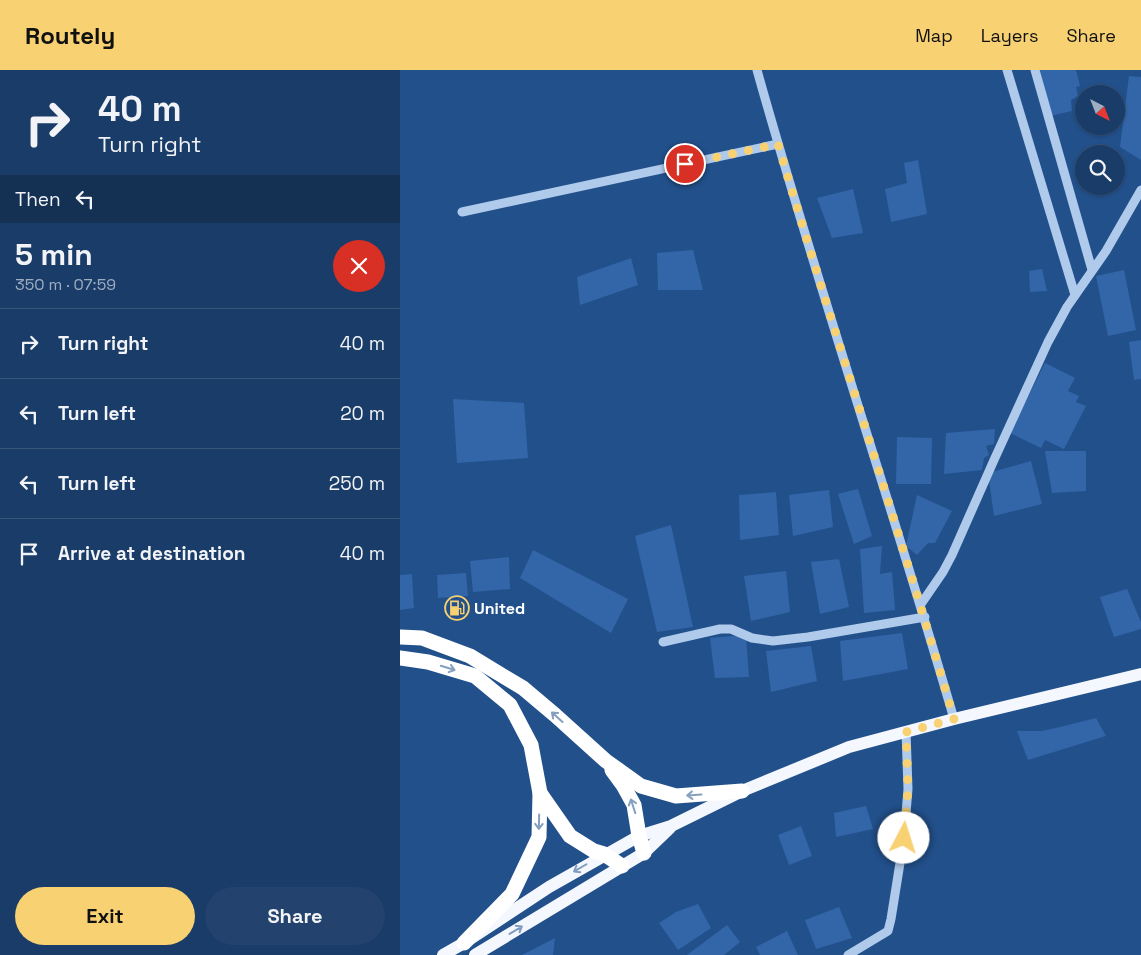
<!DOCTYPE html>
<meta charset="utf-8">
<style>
:root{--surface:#1a3c68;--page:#23436e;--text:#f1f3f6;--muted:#9fadc0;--line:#38567c;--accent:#f7d172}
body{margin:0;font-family:"Space Grotesk",sans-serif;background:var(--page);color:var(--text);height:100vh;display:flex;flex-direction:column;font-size:19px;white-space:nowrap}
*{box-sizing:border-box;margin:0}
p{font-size:16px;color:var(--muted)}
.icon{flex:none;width:28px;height:28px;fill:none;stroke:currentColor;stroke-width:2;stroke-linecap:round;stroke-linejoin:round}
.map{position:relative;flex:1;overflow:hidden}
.drawer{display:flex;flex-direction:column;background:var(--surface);width:400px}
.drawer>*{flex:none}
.banner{background:#1a3c68;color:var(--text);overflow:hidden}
.needle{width:32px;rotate:138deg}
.fabs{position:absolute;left:675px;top:15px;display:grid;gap:10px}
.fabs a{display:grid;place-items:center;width:50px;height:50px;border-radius:50%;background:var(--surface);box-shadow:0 1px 4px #0004,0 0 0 1px var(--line);font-size:25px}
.pin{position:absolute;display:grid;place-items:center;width:42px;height:42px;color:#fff;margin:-21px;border:2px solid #fff;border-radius:50%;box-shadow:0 1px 5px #0007}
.me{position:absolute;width:55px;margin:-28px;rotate:5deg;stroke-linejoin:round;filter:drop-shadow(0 0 4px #0008)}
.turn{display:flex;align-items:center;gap:18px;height:105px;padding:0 15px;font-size:22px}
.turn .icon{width:65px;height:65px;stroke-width:2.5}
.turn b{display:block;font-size:35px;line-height:42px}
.then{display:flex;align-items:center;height:48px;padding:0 15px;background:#0003;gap:10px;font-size:19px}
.round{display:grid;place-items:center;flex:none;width:52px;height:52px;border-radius:26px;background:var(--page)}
.summary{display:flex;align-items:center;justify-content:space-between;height:85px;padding:0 15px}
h1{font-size:30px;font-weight:700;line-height:38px}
.primary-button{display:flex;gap:10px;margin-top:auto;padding:10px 15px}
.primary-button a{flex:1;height:58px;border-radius:30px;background:var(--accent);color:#111;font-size:20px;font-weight:700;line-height:58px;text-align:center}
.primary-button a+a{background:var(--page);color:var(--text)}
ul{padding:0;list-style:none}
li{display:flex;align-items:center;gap:15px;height:70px;padding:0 15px;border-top:1px solid var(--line)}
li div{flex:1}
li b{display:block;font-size:19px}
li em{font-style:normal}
header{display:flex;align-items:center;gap:30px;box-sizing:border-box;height:70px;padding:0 25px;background:var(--accent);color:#111}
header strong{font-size:24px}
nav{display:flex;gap:28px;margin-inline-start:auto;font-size:18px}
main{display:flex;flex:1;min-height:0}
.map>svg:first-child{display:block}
.building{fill:#3266a8}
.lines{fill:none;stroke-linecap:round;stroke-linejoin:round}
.minor{stroke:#b0caeb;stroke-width:9}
.major{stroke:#f4f8fe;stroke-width:12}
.highway{stroke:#fff;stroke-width:15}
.oneway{stroke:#859fbf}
.oneway2{stroke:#809cbf}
.route{stroke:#f7d172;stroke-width:9;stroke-dasharray:0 16.2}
.labels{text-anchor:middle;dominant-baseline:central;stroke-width:5;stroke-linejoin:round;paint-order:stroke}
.poi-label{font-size:16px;font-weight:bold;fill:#fff;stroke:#22508b;text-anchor:start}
</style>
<header>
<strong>Routely</strong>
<nav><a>Map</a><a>Layers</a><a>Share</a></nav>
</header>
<main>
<section class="drawer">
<div class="banner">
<div class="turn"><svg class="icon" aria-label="right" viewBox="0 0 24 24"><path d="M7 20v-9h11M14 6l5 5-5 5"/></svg><div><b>40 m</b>Turn right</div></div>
<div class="then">Then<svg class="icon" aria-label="left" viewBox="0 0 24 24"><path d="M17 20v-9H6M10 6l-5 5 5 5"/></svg></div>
</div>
<div class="summary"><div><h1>5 min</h1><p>350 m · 07:59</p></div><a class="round" style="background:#d93025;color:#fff"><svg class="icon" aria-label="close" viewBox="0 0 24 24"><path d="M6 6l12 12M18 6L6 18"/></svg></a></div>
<ul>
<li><svg class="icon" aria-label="right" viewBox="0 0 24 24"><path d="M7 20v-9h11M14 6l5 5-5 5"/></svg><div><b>Turn right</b></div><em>40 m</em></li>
<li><svg class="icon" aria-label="left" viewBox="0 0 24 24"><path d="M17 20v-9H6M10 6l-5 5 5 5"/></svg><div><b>Turn left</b></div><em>20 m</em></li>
<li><svg class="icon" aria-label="left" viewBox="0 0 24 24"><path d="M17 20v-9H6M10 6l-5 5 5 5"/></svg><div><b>Turn left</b></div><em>250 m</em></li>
<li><svg class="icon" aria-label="arrive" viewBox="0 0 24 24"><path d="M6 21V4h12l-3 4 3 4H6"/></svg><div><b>Arrive at destination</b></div><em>40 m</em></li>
</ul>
<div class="primary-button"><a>Exit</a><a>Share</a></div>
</section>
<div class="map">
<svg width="741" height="885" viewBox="0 0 741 885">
<rect width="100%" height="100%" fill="#22508b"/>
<g class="building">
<polygon points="640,0 676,0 680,16 676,17 678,26 671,30 672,41 650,46"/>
<polygon points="729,6 741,7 741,90 720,77"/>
<polygon points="518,90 527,144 491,152 485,119 507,113 504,93"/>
<polygon points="453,119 463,163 432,168 417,128"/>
<polygon points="293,180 303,220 258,220 257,183"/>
<polygon points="231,188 238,215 180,235 177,207"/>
<polygon points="642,199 647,221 630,222 629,201"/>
<polygon points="724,200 736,260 708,266 696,206"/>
<polygon points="741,270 741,309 734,310 729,272"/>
<polygon points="645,293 675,308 668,321 679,326 676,332 686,336 664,379 645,370 641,378 610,363"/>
<polygon points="53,329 124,333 128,388 57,393"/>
<polygon points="595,359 594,374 586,376 589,385 584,388 582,400 544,404 546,363"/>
<polygon points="497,367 532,368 531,414 496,414"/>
<polygon points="645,381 686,381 686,421 652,423"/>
<polygon points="631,391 642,434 594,446 588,403"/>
<polygon points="458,419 472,466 454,474 438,424"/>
<polygon points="429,420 433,457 393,466 389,425"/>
<polygon points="376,422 379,465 340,470 339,425"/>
<polygon points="517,425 552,441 535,473 528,473 517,485 506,476"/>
<polygon points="271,455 293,557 257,562 235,466"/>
<polygon points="482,476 480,504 492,502 495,540 464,543 460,479"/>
<polygon points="133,480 228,529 211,563 120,508"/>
<polygon points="109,487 110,519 73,522 70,491"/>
<polygon points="439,489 449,537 420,544 411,492"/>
<polygon points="386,501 390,542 351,551 344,506"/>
<polygon points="66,503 68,526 38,528 37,505"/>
<polygon points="12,504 14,538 0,540 0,505"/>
<polygon points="727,519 741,552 741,559 714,567 700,527"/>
<polygon points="502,563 508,599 443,611 440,571"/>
<polygon points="346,565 349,607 315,608 310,568"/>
<polygon points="411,576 417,611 371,622 366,581"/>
<polygon points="696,648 706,666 628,690 617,661 642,661 660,657"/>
<polygon points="466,736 473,759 436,767 434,743"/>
<polygon points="401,756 412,786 389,795 378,765"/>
<polygon points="298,834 311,858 278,880 259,853 276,842"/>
<polygon points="439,837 452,868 416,879 405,850"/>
<polygon points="327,855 340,872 324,885 287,885"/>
<polygon points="387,861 398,885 360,885 356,877"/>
<polygon points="155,868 153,885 122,885"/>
</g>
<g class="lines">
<g class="minor">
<path d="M357 0C418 218 491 432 554 649"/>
<polyline points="607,0 675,225"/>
<polyline points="635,0 692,200"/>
<polyline points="62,142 378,74"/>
<polyline points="521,534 543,502 552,485 594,390 648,272 667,237 706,181 741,120"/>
<polyline points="263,572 320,559 331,559 352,568 373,571 408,567 525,547"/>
<polyline points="448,885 488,861 491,849 504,768 508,719 506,661"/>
</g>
<g class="major">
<polyline points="43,885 64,873 149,817 239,766 271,756 342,721 449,677 554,649 741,604"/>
<polyline points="75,885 244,783 270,758"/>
</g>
<g class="highway">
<polyline points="0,567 22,568 70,586 123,618 155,645 206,691 241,716 276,726 342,721"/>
<polyline points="0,588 28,592 75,606 110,635 131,675 140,723 139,767 112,824 64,873"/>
<polyline points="212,700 223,715 234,735 239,766 244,783"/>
<polyline points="140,723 170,766 194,781 204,784 222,796"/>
</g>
</g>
<defs><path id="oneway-shaft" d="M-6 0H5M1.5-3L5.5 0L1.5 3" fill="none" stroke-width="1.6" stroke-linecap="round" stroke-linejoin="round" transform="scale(1.25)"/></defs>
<g class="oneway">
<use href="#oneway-shaft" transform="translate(48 598) rotate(17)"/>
<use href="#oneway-shaft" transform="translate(157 647) rotate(-138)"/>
<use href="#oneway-shaft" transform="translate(294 725) rotate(176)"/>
<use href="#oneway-shaft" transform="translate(233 736) rotate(-108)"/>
<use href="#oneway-shaft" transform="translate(139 752) rotate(91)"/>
</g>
<g class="oneway2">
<use href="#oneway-shaft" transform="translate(180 798) rotate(150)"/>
<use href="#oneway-shaft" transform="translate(116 860) rotate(-31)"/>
</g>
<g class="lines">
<path class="route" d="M285 94 378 74C435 266 498 456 554 649L506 662 508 719 504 768"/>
</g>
<defs>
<g id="fuel-ring" transform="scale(1.25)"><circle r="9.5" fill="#22508b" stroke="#f7d172" stroke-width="1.5"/><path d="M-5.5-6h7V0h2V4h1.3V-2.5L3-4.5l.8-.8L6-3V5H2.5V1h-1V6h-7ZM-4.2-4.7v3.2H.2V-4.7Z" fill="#f7d172"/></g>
</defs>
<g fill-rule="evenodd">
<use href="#fuel-ring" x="57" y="538"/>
</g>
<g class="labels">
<g class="poi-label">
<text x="74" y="538">United</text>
</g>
</g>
</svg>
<div class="fabs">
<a><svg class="needle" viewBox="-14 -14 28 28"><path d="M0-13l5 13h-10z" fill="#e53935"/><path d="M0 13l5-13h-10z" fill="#9fadc0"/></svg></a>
<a><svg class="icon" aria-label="search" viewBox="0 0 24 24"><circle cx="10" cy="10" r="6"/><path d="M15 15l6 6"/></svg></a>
</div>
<div class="pin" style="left:285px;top:94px;background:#d93025"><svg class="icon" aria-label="arrive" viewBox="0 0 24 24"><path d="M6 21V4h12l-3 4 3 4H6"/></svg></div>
<svg class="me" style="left:504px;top:768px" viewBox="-20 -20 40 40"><circle r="19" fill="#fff"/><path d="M0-13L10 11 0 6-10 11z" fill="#f7d172"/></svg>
</div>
</main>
